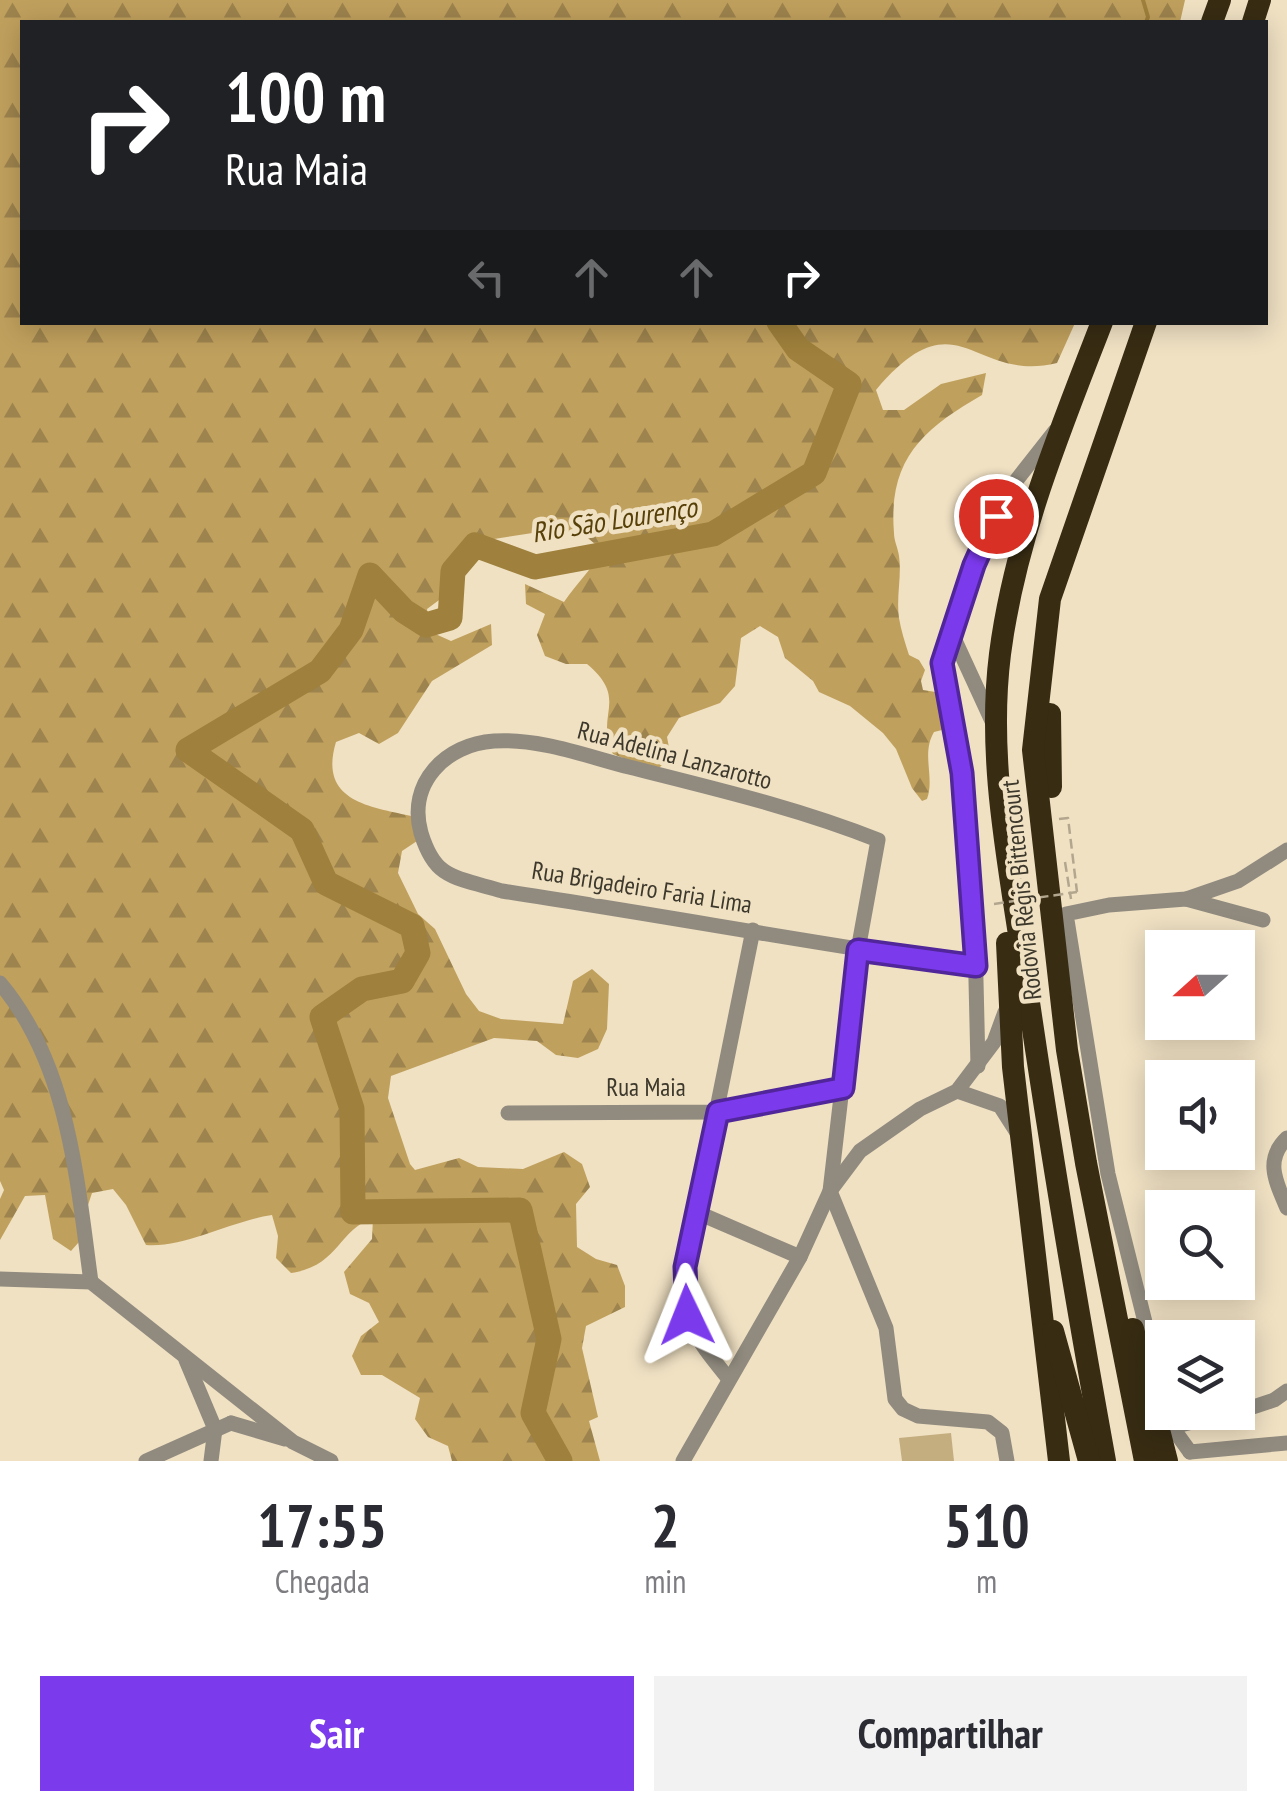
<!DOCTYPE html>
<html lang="pt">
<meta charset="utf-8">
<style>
:root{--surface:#fff;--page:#f2f2f3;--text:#2b2b33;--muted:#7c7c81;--accent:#7c3aed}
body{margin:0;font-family:"PT Sans Narrow",sans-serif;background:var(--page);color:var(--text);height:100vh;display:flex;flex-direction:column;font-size:38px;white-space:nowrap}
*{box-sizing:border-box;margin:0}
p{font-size:32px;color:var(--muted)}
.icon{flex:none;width:55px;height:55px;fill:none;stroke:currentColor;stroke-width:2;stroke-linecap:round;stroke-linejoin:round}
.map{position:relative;height:1461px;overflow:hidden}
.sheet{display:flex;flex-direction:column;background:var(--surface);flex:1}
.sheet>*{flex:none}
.guide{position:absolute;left:20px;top:20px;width:1248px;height:305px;border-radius:0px;box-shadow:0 5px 25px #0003;background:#202124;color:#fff;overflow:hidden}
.needle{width:65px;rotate:249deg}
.fabs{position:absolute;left:1145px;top:930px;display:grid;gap:20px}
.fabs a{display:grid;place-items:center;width:110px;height:110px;border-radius:0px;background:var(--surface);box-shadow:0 5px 25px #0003;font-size:50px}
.pin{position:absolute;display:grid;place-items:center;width:85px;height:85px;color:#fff;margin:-42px;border:5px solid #fff;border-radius:50%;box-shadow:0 2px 10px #0007}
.me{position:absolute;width:110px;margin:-55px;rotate:358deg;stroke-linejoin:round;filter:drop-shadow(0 0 8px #0008)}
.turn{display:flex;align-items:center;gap:35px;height:210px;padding:0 40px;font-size:45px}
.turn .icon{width:130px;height:130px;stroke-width:2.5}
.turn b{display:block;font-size:70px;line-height:85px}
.lanes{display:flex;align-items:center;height:95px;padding:0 40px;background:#0003;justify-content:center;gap:50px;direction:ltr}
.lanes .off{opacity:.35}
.eta{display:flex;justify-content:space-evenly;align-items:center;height:170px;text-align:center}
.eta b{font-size:60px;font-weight:700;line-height:70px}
.cta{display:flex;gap:20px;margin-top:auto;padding:20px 40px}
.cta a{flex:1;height:115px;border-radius:0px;background:var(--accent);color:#fff;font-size:40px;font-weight:700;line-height:115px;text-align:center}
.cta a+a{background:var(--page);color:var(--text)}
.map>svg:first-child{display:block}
.forest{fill:url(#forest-firs)}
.garden{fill:#c4ad7f}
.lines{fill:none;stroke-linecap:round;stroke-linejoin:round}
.stream{stroke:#9f803c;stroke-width:4}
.river{stroke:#9f803c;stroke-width:25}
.path{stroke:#b2a68f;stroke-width:2.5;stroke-dasharray:10 5;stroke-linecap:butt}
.minor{stroke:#918b7f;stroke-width:15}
.highway{stroke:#382c13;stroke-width:22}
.path-bridge{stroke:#b2a68f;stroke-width:2.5;stroke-dasharray:10 5;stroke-linecap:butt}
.route-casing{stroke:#51269a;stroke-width:25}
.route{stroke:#7c3aed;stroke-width:18}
.labels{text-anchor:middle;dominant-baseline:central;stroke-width:9;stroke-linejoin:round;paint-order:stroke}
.street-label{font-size:25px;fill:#3d382c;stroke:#f0e1c3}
.water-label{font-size:28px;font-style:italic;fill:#574109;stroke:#f0e1c3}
</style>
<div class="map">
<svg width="1287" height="1461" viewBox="0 0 1287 1461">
<defs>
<pattern id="forest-firs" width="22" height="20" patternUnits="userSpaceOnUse" patternTransform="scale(2.5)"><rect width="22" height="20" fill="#c0a05d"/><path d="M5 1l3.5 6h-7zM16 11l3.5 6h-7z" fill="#9d834d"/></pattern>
</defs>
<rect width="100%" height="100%" fill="#f0e1c3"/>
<path class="forest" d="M0 0H1185L1180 22H22V322L1075 323 1057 363C972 384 958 293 876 390L883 410H904L941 384 986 373 982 395C923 429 888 459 894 533 894 541 898 548 899 556 902 576 896 597 899 618 901 630 905 643 909 655L919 660 925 670 921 681 923 690 948 694 954 708 946 729 934 732C921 754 935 777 927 799L922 801 912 788 896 749 883 733 850 706 819 692 813 681 785 658 778 637 760 626 741 638 735 686 720 703 679 718 667 737 671 758 655 771 613 754C594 714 630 700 587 664H566L545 656 537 635 545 614 526 604 525 584 564 602C577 582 592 571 601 549L583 534 539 532 475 542 466 561 462 583 427 609 431 632 451 641 491 624 492 645 432 681 398 733 379 744 359 733 336 742C317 805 376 807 420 818V839L402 851 398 873 418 914 435 929 466 994 479 1011 501 1019 563 1024 573 981 592 969 609 984 607 1029 598 1049 578 1058 556 1055 537 1041 494 1038 391 1076 388 1098 410 1164 415 1170 459 1158 478 1167 523 1169 564 1152 582 1164 590 1187 576 1204 577 1247 596 1259 617 1265 625 1286V1307L586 1326 582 1348 598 1417 589 1421 600 1461H452L448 1446 428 1437 415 1419 420 1398 382 1375H361L352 1356 361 1336 379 1322 369 1303 350 1294 344 1272 372 1239 373 1218C338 1230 339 1266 291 1273L276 1258 278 1236 272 1215C231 1221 185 1248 146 1245L126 1205 113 1189 92 1193 85 1214 86 1234 71 1251 53 1239 45 1195 25 1196 0 1240V1199L4 1190 0 1181Z"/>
<polygon class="garden" points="951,1433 954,1461 902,1461 899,1438"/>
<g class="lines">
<polyline class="stream" points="1143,0 1148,17 1146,22"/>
<polyline class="river" points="560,1461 533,1413 549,1339 520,1210 353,1212 352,1109 322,1017 362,989 402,981 418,953 412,926 326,883 302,830 188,750 320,671 351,630 370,575 404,611 426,625 450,618 453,571 475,545 535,567 713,534 814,473 849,384 798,349 779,322"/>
<g class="path">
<polyline points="1059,819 1068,818 1077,892"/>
<polyline points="1065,862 1071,899"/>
</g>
<g class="minor">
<polyline points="952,634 992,721"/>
<polyline points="1186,899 1263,920"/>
<path d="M976 967C817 944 660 915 502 891 484 885 460 882 444 871 432 863 425 846 421 833 407 783 446 744 494 741 539 738 586 756 629 767 712 788 798 808 878 840L858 950 830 1191 886 1328 895 1399 903 1409 918 1416 988 1422 1002 1433 1007 1461"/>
<path d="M0 983C69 1065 77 1180 91 1282"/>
<polyline points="978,1066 975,938 962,773 943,663 975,565 1008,491 1055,431"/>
<polyline points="957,1091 1000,1106 1016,1131"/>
<polyline points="508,1113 718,1112 843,1088"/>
<path d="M1287 1138C1264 1160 1276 1182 1287 1208"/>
<polyline points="696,1212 800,1257"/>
<polyline points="0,1279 91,1282 293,1442 331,1461"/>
<polyline points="186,1360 215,1429 211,1461"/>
<path d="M728 1378C690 1331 688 1328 685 1267L753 930"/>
<polyline points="1162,1390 1108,1174 1066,914 1109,905 1186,899 1238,881 1287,850"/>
<polyline points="1168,1412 1172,1427 1190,1452"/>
<polyline points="1238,1412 1274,1400 1287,1391"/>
<polyline points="231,1423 285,1439"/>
<polyline points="1172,1427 1234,1412"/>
<polyline points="1190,1452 1287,1443"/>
<polyline points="146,1461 231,1423"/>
<polyline points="683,1461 800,1257 830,1191 860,1151 920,1109 957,1091 994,1042 1005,1012"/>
</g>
<g class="highway">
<polyline points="1212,22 1220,0"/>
<polyline points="1253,22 1260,0"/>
<path d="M1102 322C1060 431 1015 538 1000 654 987 757 1008 859 1023 961 1047 1129 1075 1295 1105 1461"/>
<polyline points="1050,714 1051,787"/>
<polyline points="1007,943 1013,1067 1059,1461"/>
<polyline points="1133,1329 1167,1461"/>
<polyline points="1053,1331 1089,1461"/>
<polyline points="1145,1461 1086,1163 1067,1050 1033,750 1050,599 1146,322"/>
</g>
<polyline class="path-bridge" points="994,904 1077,892"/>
</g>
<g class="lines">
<g class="route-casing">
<polyline id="route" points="687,1315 685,1267 718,1112 843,1088 858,950 976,966 962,773 942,663 974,565 996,516"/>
</g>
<use href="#route" class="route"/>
</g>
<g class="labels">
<g class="street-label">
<text transform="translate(675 755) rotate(15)">Rua Adelina Lanzarotto</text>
<text transform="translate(642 887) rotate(9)">Rua Brigadeiro Faria Lima</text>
<text transform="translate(1021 890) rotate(-96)">Rodovia Régis Bittencourt</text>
<text x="646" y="1087">Rua Maia</text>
</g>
<g class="water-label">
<text transform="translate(614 519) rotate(-9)">Rio São Lourenço</text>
</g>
</g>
</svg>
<div class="fabs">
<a><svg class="needle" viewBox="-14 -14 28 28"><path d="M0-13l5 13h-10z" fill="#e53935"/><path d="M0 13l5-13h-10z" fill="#7c7c81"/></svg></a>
<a><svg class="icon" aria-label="sound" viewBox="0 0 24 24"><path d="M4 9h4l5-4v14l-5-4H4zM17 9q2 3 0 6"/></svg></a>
<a><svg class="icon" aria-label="search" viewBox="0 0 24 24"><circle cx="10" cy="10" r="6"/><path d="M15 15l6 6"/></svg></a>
<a><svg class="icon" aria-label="layers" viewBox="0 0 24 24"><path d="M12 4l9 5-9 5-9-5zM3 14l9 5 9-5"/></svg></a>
</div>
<div class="pin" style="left:996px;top:516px;background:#d93025"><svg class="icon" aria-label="arrive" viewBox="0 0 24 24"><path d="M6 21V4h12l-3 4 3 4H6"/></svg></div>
<svg class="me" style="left:687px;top:1315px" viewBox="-20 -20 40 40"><path d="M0-17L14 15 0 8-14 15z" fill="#7c3aed" stroke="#fff" stroke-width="4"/></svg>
<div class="guide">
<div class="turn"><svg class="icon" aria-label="right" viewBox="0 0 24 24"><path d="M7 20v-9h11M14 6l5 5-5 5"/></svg><div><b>100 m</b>Rua Maia</div></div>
<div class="lanes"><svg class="icon off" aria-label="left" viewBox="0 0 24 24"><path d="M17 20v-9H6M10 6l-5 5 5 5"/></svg><svg class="icon off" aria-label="ahead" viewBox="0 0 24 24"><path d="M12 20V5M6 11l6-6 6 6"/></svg><svg class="icon off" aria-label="ahead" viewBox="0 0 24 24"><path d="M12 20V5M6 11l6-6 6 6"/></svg><svg class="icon" aria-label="right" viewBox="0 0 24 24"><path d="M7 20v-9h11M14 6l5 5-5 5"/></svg></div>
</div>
</div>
<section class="sheet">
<div class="eta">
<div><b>17:55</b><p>Chegada</p></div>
<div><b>2</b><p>min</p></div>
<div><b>510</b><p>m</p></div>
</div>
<div class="cta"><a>Sair</a><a>Compartilhar</a></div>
</section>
